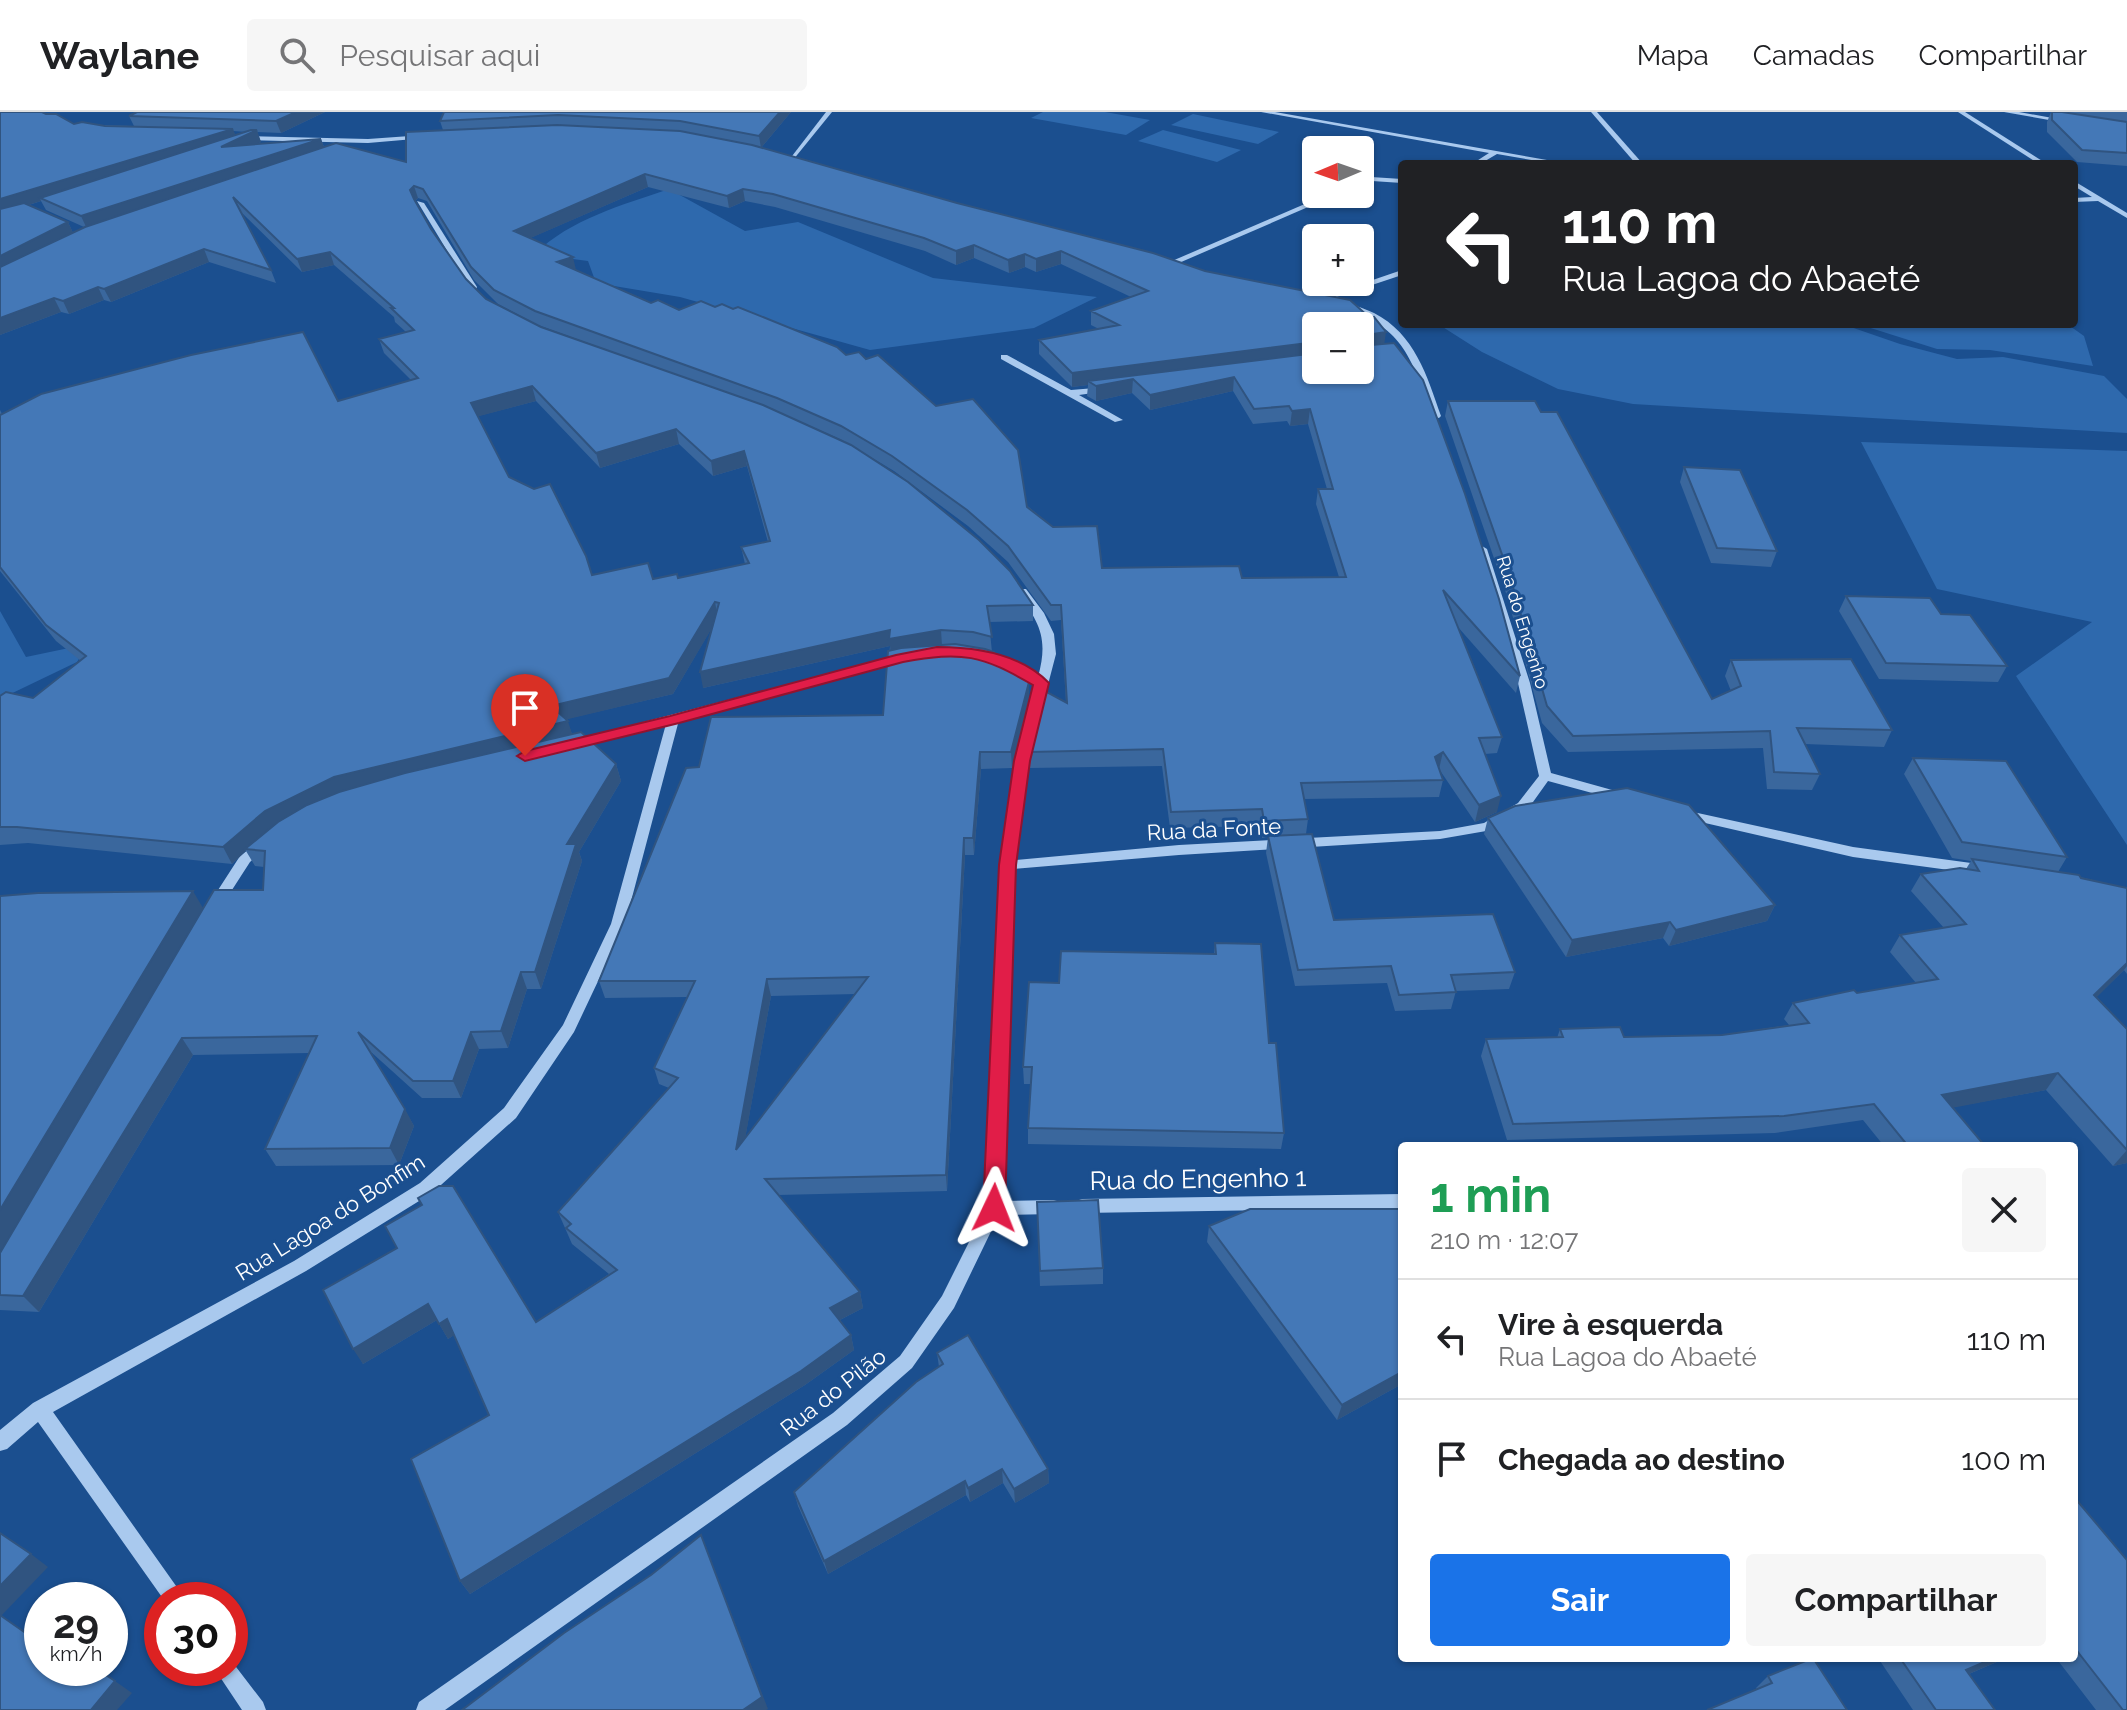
<!DOCTYPE html>
<html lang="pt">
<meta charset="utf-8">
<style>
:root{--surface:#fff;--page:#f6f6f6;--text:#202124;--muted:#757577;--line:#e0e0e0;--accent:#1a73e8}
body{margin:0;font-family:Raleway,sans-serif;background:var(--page);color:var(--text);height:100vh;display:flex;flex-direction:column;font-size:30px;white-space:nowrap}
*{box-sizing:border-box;margin:0}
p{font-size:26px;color:var(--muted)}
.icon{flex:none;width:44px;height:44px;fill:none;stroke:currentColor;stroke-width:2;stroke-linecap:round;stroke-linejoin:round}
.map{position:relative;flex:1;overflow:hidden}
.panel{position:absolute;left:1398px;top:1030px;width:680px;height:520px;display:flex;flex-direction:column;background:var(--surface);border-radius:8px;box-shadow:0 2px 6px #0004}
.panel>*{flex:none}
.banner{position:absolute;left:1398px;top:48px;width:680px;height:168px;border-radius:8px;box-shadow:0 2px 6px #0004;background:#202124;color:#fff;overflow:hidden}
.needle{width:52px;rotate:268deg}
.buttons{position:absolute;left:1302px;top:24px;display:grid;gap:16px}
.buttons a{display:grid;place-items:center;width:72px;height:72px;border-radius:8px;background:var(--surface);box-shadow:0 2px 6px #0004;font-size:40px}
.speed{position:absolute;left:24px;top:1470px;display:flex;gap:16px;font-size:40px;font-weight:700;text-align:center}
.speed>*{display:grid;place-content:center;width:104px;height:104px;border-radius:50%;background:var(--surface);box-shadow:0 2px 6px #0004;line-height:1}
.speed small{font-size:20px;font-weight:400}
.speed .limit{border:12px solid #d22;background:#fff;color:#111}
.pin{position:absolute;display:grid;place-items:center;width:68px;height:68px;color:#fff;margin:-82px -34px;border-radius:50% 50% 50% 0;rotate:-45deg;box-shadow:0 0 8px #0007}
.pin .icon{rotate:45deg}
.me{position:absolute;width:88px;margin:-44px;rotate:2deg;stroke-linejoin:round;filter:drop-shadow(0 0 6px #0008)}
.turn{display:flex;align-items:center;gap:28px;height:168px;padding:0 32px;font-size:36px}
.turn .icon{width:104px;height:104px;stroke-width:2.5}
.turn b{display:block;font-size:56px;line-height:68px}
.round{display:grid;place-items:center;flex:none;width:84px;height:84px;border-radius:8px;background:var(--page)}
.headline{display:flex;align-items:center;justify-content:space-between;height:136px;padding:0 32px}
h1{font-size:48px;font-weight:700;line-height:60px;color:#1e9e55}
.button{display:flex;gap:16px;margin-top:auto;padding:16px 32px}
.button a{flex:1;height:92px;border-radius:8px;background:var(--accent);color:#fff;font-size:32px;font-weight:700;line-height:92px;text-align:center}
.button a+a{background:var(--page);color:var(--text)}
ul{padding:0;list-style:none}
li{display:flex;align-items:center;gap:24px;height:120px;padding:0 32px;border-top:2px solid var(--line)}
li div{flex:1}
li b{display:block;font-size:30px}
li em{font-style:normal}
header{display:flex;align-items:center;gap:48px;box-sizing:border-box;height:112px;padding:0 40px;background:var(--surface);border-bottom:2px solid var(--line)}
header strong{font-size:38px}
nav{display:flex;gap:44px;margin-inline-start:auto;font-size:28px}
.search{width:560px;height:72px;background:var(--page);display:flex;align-items:center;gap:20px;box-sizing:border-box;padding:0 28px;border-radius:8px;color:var(--muted);font-size:30px}
.map>svg:first-child{display:block}
.green{fill:#2e69ad}
.lines{fill:none;stroke-linecap:round;stroke-linejoin:round}
.minor{fill:#a9c9ee;fill-rule:evenodd}
.wall{fill:#3a679d;fill-rule:evenodd}
.shaded-wall{fill:#305480}
.building{fill:#4478b7;stroke:#305480;stroke-width:2;fill-rule:evenodd}
.route{fill:#e11d48;stroke:#92132f;stroke-width:2}
.labels{text-anchor:middle;dominant-baseline:central;stroke-width:6;stroke-linejoin:round;paint-order:stroke}
.far-street-label{font-size:18px;fill:#fff;stroke:#1b4f8f}
.street-label{font-size:22px;fill:#fff;stroke:#1b4f8f}
.near-street-label{font-size:26px;fill:#fff;stroke:#1b4f8f}
</style>
<header>
<strong>Waylane</strong>
<div class="search"><svg class="icon" aria-label="search" viewBox="0 0 24 24"><circle cx="10" cy="10" r="6"/><path d="M15 15l6 6"/></svg>Pesquisar aqui</div>
<nav><a>Mapa</a><a>Camadas</a><a>Compartilhar</a></nav>
</header>
<div class="map">
<svg width="2127" height="1598" viewBox="0 0 2127 1598">
<rect width="100%" height="100%" fill="#1b4f8f"/>
<g class="green">
<polygon points="1043,0 1105,0 1150,8 1126,23 1031,6"/>
<polygon points="1193,2 1279,20 1258,32 1171,13"/>
<polygon points="1163,18 1241,38 1217,50 1138,29"/>
<path d="M669 77 745 119 798 110 933 166 1097 185 1034 216 870 238 680 185 596 171 588 149 535 142C570 107 623 93 669 77Z"/>
<polygon points="1438,212 1842,212 1900,232 1957,247 2003,245 2104,264 2127,287 2127,321 1633,292 1558,277 1482,240"/>
<polygon points="1858,212 2067,212 2084,224 2093,254 1990,238 1937,237"/>
<polygon points="1861,330 2127,339 2127,733 2016,564 2092,510 1937,477"/>
<polygon points="0,499 26,545 88,532 77,550 0,587"/>
</g>
<g class="lines">
<g class="minor">
<polygon points="826,0 832,0 793,48 789,48"/>
<polygon points="1261,0 1275,0 1570,52 1555,52 1497,42 1480,52 1472,52 1489,41"/>
<polygon points="1591,0 1597,0 1643,52 1636,52"/>
<polygon points="1958,0 1965,0 2047,52 2039,52"/>
<polygon points="2004,0 2019,0 2069,9 2066,11"/>
<polygon points="424,23 426,26 368,31 241,28 238,26 241,24 368,27"/>
<polygon points="1371,65 1402,67 1402,71 1372,69 1360,73 1360,69"/>
<polygon points="2074,69 2127,101 2127,106 2098,89 2074,90 2074,86 2092,85 2074,74"/>
<polygon points="1328,82 1338,82 1172,154 1165,152"/>
<polygon points="417,89 424,91 477,175 476,177 469,175"/>
<polygon points="1402,158 1402,163 1324,189 1317,187"/>
<path d="M1344 192C1354 192 1365 197 1374 201 1415 222 1427 264 1441 304L1439 306 1431 304C1412 247 1405 217 1344 196Z"/>
<polygon points="1001,243 1007,243 1071,278 1107,275 1107,279 1079,283 1123,308 1115,310 1001,247"/>
<path d="M1482 434 1487 437 1530 571 1551 661 1623 681 1624 684 1623 687 1618 688 1548 669 1528 697 1492 718 1440 727 1179 743 1014 757 1003 1089 1054 1088 1060 1090 1062 1095 1060 1100 1054 1102 999 1103 954 1196 912 1256 847 1313 445 1598H416L419 1590 833 1301 900 1244 942 1184 986 1096 1000 753 1016 649 1036 573 995 549 975 544 973 542 979 539 1003 545 1038 565C1049 525 1039 511 1017 479L1018 477H1026L1044 501 1054 522 1056 542 1028 649 1015 748 1179 733 1440 719 1484 711 1518 691 1539 664 1518 571 1477 437Z"/>
<polygon points="903,542 909,545 907,547 679,608 625,812 574,920 516,1006 432,1081 306,1159 53,1300 186,1488 164,1488 38,1310 7,1337 0,1339 0,1318 33,1291 294,1149 420,1071 504,996 563,913 611,812 666,612 571,637 567,636 565,633 567,630"/>
<polygon points="1684,698 1853,735 1986,753 1993,758 1986,763 1853,745 1679,705 1677,702"/>
<polygon points="261,728 266,730 268,733 250,750 221,795 211,795 209,792 240,744"/>
<polygon points="1402,1082 1402,1096 1082,1101 1076,1099 1074,1094 1076,1089 1082,1087"/>
<polygon points="230,1547 263,1590 266,1598 242,1598 214,1556 230,1556"/>
</g>
</g>
<g class="wall">
<path d="M0 0 74 12 134 14 129 4 137 0H325L281 21 257 20 261 30 257 32 321 27 324 35 406 50 443 18 440 9 444 0H791L761 36 1384 232 1520 564 1516 581 1457 514 1502 625 1497 641 1485 642 1497 700 1475 710 1439 657 1443 668 1439 685 1304 687 1308 707 1306 722 1334 808 1515 860 1509 877 1456 879 1451 897 1395 899 1387 871 1295 874 1266 741 1268 725 1262 726 1260 714 1170 716 1162 654 1030 656V640L1066 590 1061 508 1051 509 1008 450 968 414 894 359 842 328 781 301 1033 493V509L989 510 992 540 996 551 1029 570V586L1012 656 981 657 974 743H965L947 1079 778 1083 860 1180 863 1196 840 1208 851 1223 854 1238 805 1273 470 1482 460 1469 489 1303 454 1223 448 1227 437 1208 363 1252 323 1178 536 1210 609 1162 572 1132 558 1100 669 976 659 972 654 956 688 885 605 886 599 869 699 655 883 603 890 534 703 576 711 517 673 582 566 607 572 622 616 652 621 669 579 740 582 749 541 877H527L508 936 479 937 461 986H422L371 940 414 1014 399 1053 276 1054 265 1037 309 941 193 943 39 1200 0 1198V1141L263 778 264 755 255 754 246 739 232 752 28 731 0 733V584L33 586 81 549 56 529 0 459V298L2 302 338 289 411 268 384 241 379 227 406 220 395 210 394 205 334 153 302 160 242 101 271 158 276 171 209 150 111 190 104 188 69 202 61 200 0 223ZM233 19 247 20 235 23ZM648 75 729 96 745 89 775 95 925 139 956 153 974 146 1009 161 1025 155 1036 160 1061 152 1131 185 1091 199V213L1099 217 1039 228V242L1072 275 1088 273 1087 284 1096 289 1132 281 1150 298 1233 279 1253 312 1287 309 1290 314 1308 312 1327 377H1318L1316 392 1339 465 1242 466 1102 456 846 243 715 195 679 198 651 191 575 158H576L530 126ZM418 86 427 89 474 168 498 192 538 213 624 244 541 215 486 187 466 167 431 117 415 89ZM41 89 46 98 84 115 73 121 68 110 29 93ZM536 289 600 356 679 332 713 364 747 354 768 430 741 435 745 452 678 466 653 467 592 463 509 365 478 304ZM856 882 745 1026 771 884Z"/>
<polygon points="2051,0 2127,0 2127,54 2077,50 2047,20 2047,10"/>
<polygon points="1448,289 1712,587 1731,579 1725,564 1731,548 1892,618 1884,635 1805,632 1820,662 1812,678 1767,677 1763,636 1568,640 1542,611 1507,484 1445,304"/>
<polygon points="1684,355 1777,439 1771,455 1711,451 1680,370"/>
<polygon points="1846,484 1941,502 2007,554 1998,570 1879,567 1839,499"/>
<polygon points="1913,646 2067,745 2058,760 2127,776 2127,862 2124,858 2096,885 2127,917 2127,1051 2113,1054 2046,978 1953,995 1985,1034 1884,1034 1863,1008 1775,1021 1507,1028 1481,944 1486,927 1557,926 1560,917 1624,925 1722,923 1789,913 1784,907 1793,891 1857,881 1916,871 1890,840 1900,823 1944,816 1911,779 1921,762 1966,757 1971,749 1952,746 1904,662"/>
<polygon points="1488,706 1775,793 1767,809 1669,834 1663,826 1566,845 1484,722"/>
<polygon points="1215,831 1269,931 1284,1021 1281,1037 1028,1032 1028,1016 1031,972 1024,972 1023,955 1059,871 1214,842"/>
<polygon points="1037,1090 1103,1156 1103,1172 1040,1174"/>
<polygon points="1402,1097 1402,1272 1337,1308 1207,1130 1209,1114"/>
<polygon points="937,1241 1048,1357 1049,1371 1015,1391 1003,1371 970,1390 966,1383 828,1462 798,1394 794,1380 939,1255"/>
<polygon points="2074,1385 2127,1598 2096,1598 2056,1546 2074,1546"/>
<polygon points="1878,1546 2006,1546 1969,1562 1995,1598 1913,1598"/>
<polygon points="1768,1564 1847,1598 1757,1578 1756,1576"/>
</g>
<g class="shaded-wall">
<polygon points="296,0 325,0 281,21 276,9"/>
<polygon points="780,0 791,0 761,36 759,24"/>
<polygon points="233,17 237,27 257,18 261,30 225,47 40,86 41,89 0,102 0,87"/>
<polygon points="321,27 325,38 87,117 81,104"/>
<polygon points="645,62 648,75 517,132 514,119"/>
<polygon points="414,74 418,86 414,90 410,78"/>
<polygon points="743,77 745,89 729,96 727,84"/>
<polygon points="68,110 74,123 0,161 0,144"/>
<polygon points="974,133 974,146 956,153 956,139"/>
<polygon points="204,137 209,150 111,190 104,177"/>
<polygon points="1061,139 1061,152 1036,160 1036,147"/>
<polygon points="330,140 334,153 302,160 297,147"/>
<polygon points="1025,142 1025,155 1009,161 1008,148"/>
<polygon points="573,145 576,158 560,164 557,150"/>
<polygon points="98,175 104,188 69,202 63,189"/>
<polygon points="54,186 61,200 0,223 0,206"/>
<polygon points="1386,220 1384,234 1360,238 1360,224"/>
<polygon points="1316,230 1316,244 1133,267 1132,281 1096,289 1096,274 1088,269 1088,273 1072,275 1072,261"/>
<polygon points="1234,265 1233,279 1150,298 1150,283"/>
<polygon points="532,274 536,289 476,305 471,291"/>
<polygon points="1310,297 1308,312 1290,314 1292,299"/>
<polygon points="676,317 679,332 600,356 596,341"/>
<polygon points="744,339 747,354 713,364 711,349"/>
<polygon points="715,490 718,506 673,582 556,610 551,594"/>
<polygon points="890,518 941,518 942,534 891,543 890,534 703,576 700,560"/>
<polygon points="1029,570 1029,586 1012,656 1011,640"/>
<polygon points="568,609 573,625 245,737 246,739 232,752 223,735 265,699 334,665"/>
<polygon points="980,640 981,657 974,743 973,726"/>
<polygon points="1443,640 1439,657 1435,645"/>
<polygon points="616,652 621,669 579,740 582,749 541,877 535,860 567,732"/>
<polygon points="1501,684 1497,700 1475,710 1479,693"/>
<polygon points="964,726 965,743 947,1079 946,1063"/>
<polygon points="193,779 203,796 0,1140 0,1098"/>
<polygon points="1775,793 1767,809 1669,834 1676,818"/>
<polygon points="1670,810 1663,826 1566,845 1572,828"/>
<polygon points="2127,851 2127,854 2124,858 2082,900 2094,883"/>
<polygon points="521,860 527,877 508,936 501,919"/>
<polygon points="767,867 771,884 740,1055 736,1038"/>
<polygon points="471,920 479,937 461,986 453,969"/>
<polygon points="182,926 193,943 39,1200 23,1184"/>
<polygon points="2058,961 2046,978 1931,1000 1942,983"/>
<polygon points="405,997 414,1014 399,1053 390,1036"/>
<polygon points="2127,1038 2127,1051 2113,1054"/>
<polygon points="860,1180 863,1196 834,1211 830,1196"/>
<polygon points="428,1192 437,1208 363,1252 353,1237"/>
<polygon points="447,1207 456,1222 448,1227 439,1212"/>
<polygon points="851,1223 854,1238 805,1273 470,1482 460,1469"/>
<polygon points="1402,1260 1402,1272 1337,1308 1342,1293"/>
<polygon points="1002,1357 1003,1371 970,1390 968,1376"/>
<polygon points="1048,1357 1049,1371 1015,1391 1014,1377"/>
<polygon points="965,1369 966,1383 828,1462 824,1449"/>
<polygon points="701,1423 768,1597 766,1598 743,1598"/>
<polygon points="31,1442 48,1455 1,1504 0,1504 0,1474"/>
<polygon points="1994,1546 2006,1546 1950,1570 1966,1558"/>
<polygon points="115,1569 132,1581 117,1598 91,1598"/>
</g>
<g class="building">
<polygon points="0,0 42,0 46,2 56,2 74,12 82,10 105,14 233,17 0,87"/>
<polygon points="137,0 296,0 276,9 129,4"/>
<polygon points="444,0 780,0 759,24 680,9 558,3 440,9"/>
<polygon points="2052,0 2062,0 2127,10 2127,41 2082,38 2052,8"/>
<path d="M557 13 680 19 752 33 957 91 1153 141 1205 159 1350 188 1370 206 1374 205 1386 220 1360 224V214H1316V230L1072 261 1039 228 1119 213 1091 199 1148 179 1061 139 1036 147 1025 142 1008 148 974 133 956 139 924 126 773 82 743 77 727 84 645 62 514 119 573 145 557 150 651 191 658 188 679 198 701 189 715 195 722 192 733 197 738 195 837 235 846 243 859 240 866 247 878 243 936 294 973 287 1018 338 1027 395 1053 415 1097 414 1102 456 1239 454 1242 466 1346 465 1318 377H1333L1310 297 1292 299 1289 294 1254 297 1234 265 1150 283 1133 267 1096 274 1088 269 1316 241V258H1360V231V234L1394 231 1423 268 1465 382 1499 487 1520 564 1443 478 1502 625 1479 626 1501 684 1479 693 1443 640 1435 645 1443 668 1301 671 1308 707 1264 709 1262 697 1171 700 1163 637 1030 640 1045 579 1067 591 1061 493H1051L1008 434 967 398 892 344 841 314 777 286 535 199 494 178 471 155 423 77 414 74 410 78 414 87 431 117 466 167 486 187 541 215 763 293 851 333 908 370 979 428 1010 459 1033 493 987 494 992 525 973 520 941 518 889 527 890 518 700 560 719 491 715 490 669 566 551 594 568 609 334 665 265 699 223 735 17 715H0V584L6 580 33 586 86 544 46 513 0 455V303L41 282 191 243 303 220 338 289 418 266 379 227 414 218 391 196H394L330 140 297 147 233 85 271 158 204 137 104 177 98 175 63 189 54 186 0 206V155L85 115 336 31 406 50V20ZM532 274 596 341 676 317 711 349 744 339 770 429 741 435 749 451 678 466 677 462 653 467 648 451 592 463 586 444 550 372 534 377 509 365 471 291Z"/>
<polygon points="251,18 257,18 221,35 321,27 81,104 40,86"/>
<polygon points="24,91 68,110 0,144 0,97"/>
<polygon points="1448,289 1535,289 1541,300 1557,300 1712,587 1741,574 1731,548 1851,547 1892,618 1797,616 1820,662 1774,660 1770,619 1573,624 1547,594 1511,468"/>
<polygon points="1684,355 1740,358 1777,439 1717,436"/>
<polygon points="1846,484 1930,486 1941,502 1970,503 2007,554 1886,551"/>
<path d="M955 532 985 537 994 540 996 551 1029 570 1011 640H980L973 726H964L946 1063 765 1067 860 1180 830 1196 851 1223 801 1259 460 1469 411 1347 489 1303 447 1207 439 1212 428 1192 353 1237 323 1178 397 1136 385 1114 422 1093 418 1086 439 1074H453L536 1210 617 1158 566 1116 571 1112 558 1100 678 966 654 956 695 869H599L686 656 699 655 711 605 883 603 888 539 901 536ZM868 865 736 1038 767 867Z"/>
<polygon points="581,620 616,652 567,732 576,732 535,860 521,860 501,919 471,920 453,969 413,969 358,920 405,997 390,1036 265,1037 317,924 182,926 23,1184 0,1183 0,1141 214,778 263,778 265,739 245,737 278,710 307,693 339,680 405,661"/>
<polygon points="1913,646 2006,649 2067,745 1962,730"/>
<polygon points="1627,676 1689,693 1775,793 1676,818 1670,810 1572,828 1488,706 1515,694"/>
<polygon points="1312,722 1334,808 1493,802 1515,860 1451,863 1456,880 1399,883 1391,854 1298,858 1268,724"/>
<polygon points="1972,747 2079,763 2081,766 2127,776 2127,851 2094,883 2127,917 2127,1038 2058,961 1942,983 1985,1034 1908,1034 1874,992 1784,1004 1513,1012 1486,927 1563,925 1560,917 1620,915 1624,925 1722,923 1809,911 1793,891 1854,878 1857,881 1938,867 1900,823 1966,812 1921,762 1960,756 1979,759"/>
<polygon points="193,779 0,1098 0,784 38,781"/>
<polygon points="1215,831 1261,832 1269,931 1276,931 1284,1021 1028,1016 1032,955 1023,955 1029,870 1059,871 1061,839 1216,842"/>
<polygon points="1098,1088 1103,1156 1040,1159 1037,1090"/>
<polygon points="1250,1097 1402,1097 1402,1260 1342,1293 1209,1114"/>
<polygon points="968,1223 1048,1357 1014,1377 1002,1357 968,1376 965,1369 824,1449 794,1380 916,1270 943,1252 937,1241"/>
<polygon points="2074,1385 2127,1448 2127,1598 2123,1598 2074,1535"/>
<polygon points="0,1421 31,1442 0,1474"/>
<polygon points="701,1423 762,1585 743,1598 462,1598 564,1521 651,1463"/>
<polygon points="0,1503 40,1531 42,1529 42,1556 95,1556 115,1569 91,1598 0,1598"/>
<polygon points="1813,1546 1847,1598 1707,1598 1772,1571 1768,1564"/>
<polygon points="1900,1546 1994,1546 1966,1558 1995,1598 1936,1598"/>
</g>
<path class="route" d="M937 535C975 535 1021 542 1049 571L1030 649 1016 753 1005 1096 1002 1102 994 1105 986 1102 983 1096 999 753 1014 649 1033 573C981 543 963 539 903 550L679 611 525 649 517 644 525 639 670 604 896 543Z"/>
<g class="labels">
<g class="far-street-label">
<text transform="translate(1523 510) rotate(73)">Rua do Engenho</text>
</g>
<g class="street-label">
<text transform="translate(1214 717) rotate(-3)">Rua da Fonte</text>
<text transform="translate(330 1105) rotate(-32)">Rua Lagoa do Bonfim</text>
<text transform="translate(833 1280) rotate(-38)">Rua do Pilão</text>
</g>
<g class="near-street-label">
<text transform="translate(1198 1067) rotate(-1)">Rua do Engenho 1</text>
</g>
</g>
</svg>
<div class="buttons">
<a><svg class="needle" viewBox="-14 -14 28 28"><path d="M0-13l5 13h-10z" fill="#e53935"/><path d="M0 13l5-13h-10z" fill="#757577"/></svg></a>
<a>+</a>
<a>−</a>
</div>
<div class="speed"><div>29<small>km/h</small></div><div class="limit">30</div></div>
<div class="pin" style="left:525px;top:644px;background:#d93025"><svg class="icon" aria-label="arrive" viewBox="0 0 24 24"><path d="M6 21V4h12l-3 4 3 4H6"/></svg></div>
<svg class="me" style="left:994px;top:1096px" viewBox="-20 -20 40 40"><path d="M0-17L14 15 0 8-14 15z" fill="#e11d48" stroke="#fff" stroke-width="4"/></svg>
<div class="banner">
<div class="turn"><svg class="icon" aria-label="left" viewBox="0 0 24 24"><path d="M17 20v-9H6M10 6l-5 5 5 5"/></svg><div><b>110 m</b>Rua Lagoa do Abaeté</div></div>
</div>
<section class="panel">
<div class="headline"><div><h1>1 min</h1><p>210 m · 12:07</p></div><a class="round"><svg class="icon" aria-label="close" viewBox="0 0 24 24"><path d="M6 6l12 12M18 6L6 18"/></svg></a></div>
<ul>
<li><svg class="icon" aria-label="left" viewBox="0 0 24 24"><path d="M17 20v-9H6M10 6l-5 5 5 5"/></svg><div><b>Vire à esquerda</b><p>Rua Lagoa do Abaeté</p></div><em>110 m</em></li>
<li><svg class="icon" aria-label="arrive" viewBox="0 0 24 24"><path d="M6 21V4h12l-3 4 3 4H6"/></svg><div><b>Chegada ao destino</b></div><em>100 m</em></li>
</ul>
<div class="button"><a>Sair</a><a>Compartilhar</a></div>
</section>
</div>
